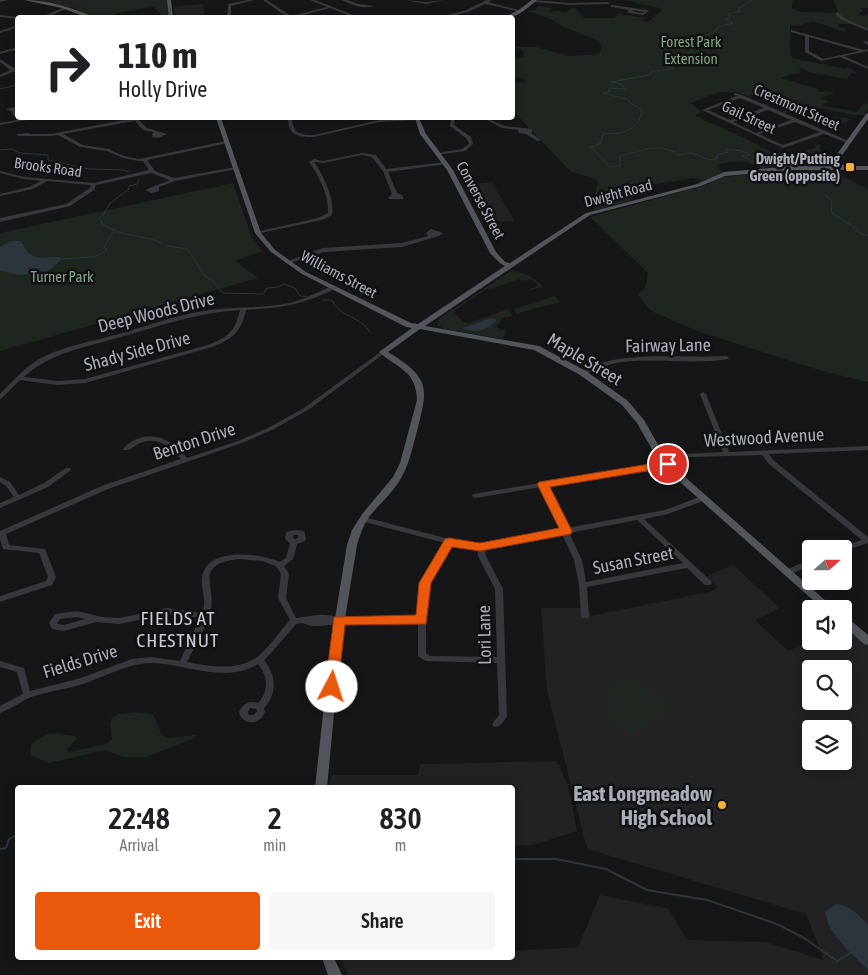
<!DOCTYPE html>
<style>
:root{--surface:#fff;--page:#f6f6f6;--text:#202124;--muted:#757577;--accent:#ea580c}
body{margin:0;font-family:"Asap Condensed",sans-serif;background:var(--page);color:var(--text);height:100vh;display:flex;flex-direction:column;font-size:19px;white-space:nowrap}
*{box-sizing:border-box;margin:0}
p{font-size:16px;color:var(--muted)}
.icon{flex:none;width:28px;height:28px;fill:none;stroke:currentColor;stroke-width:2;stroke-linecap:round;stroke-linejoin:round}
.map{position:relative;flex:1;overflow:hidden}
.drawer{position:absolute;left:15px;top:785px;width:500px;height:175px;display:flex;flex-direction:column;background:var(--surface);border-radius:5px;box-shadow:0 2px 12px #0003}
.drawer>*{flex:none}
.top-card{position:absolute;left:15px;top:15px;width:500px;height:105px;border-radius:5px;box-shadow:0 2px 12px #0003;background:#fff;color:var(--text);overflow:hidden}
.needle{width:32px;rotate:69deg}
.fabs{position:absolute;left:802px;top:540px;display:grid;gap:10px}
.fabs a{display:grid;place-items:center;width:50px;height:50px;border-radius:5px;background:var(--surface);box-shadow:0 2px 12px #0003;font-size:25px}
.pin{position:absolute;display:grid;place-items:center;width:42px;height:42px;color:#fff;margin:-21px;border:2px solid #fff;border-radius:50%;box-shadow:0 1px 5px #0007}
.me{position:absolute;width:55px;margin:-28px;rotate:5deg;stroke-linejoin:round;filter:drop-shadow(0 0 4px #0008)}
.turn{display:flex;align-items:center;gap:18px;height:105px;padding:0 20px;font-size:22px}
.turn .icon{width:65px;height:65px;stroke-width:2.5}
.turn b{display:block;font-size:35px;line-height:42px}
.eta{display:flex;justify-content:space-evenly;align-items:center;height:85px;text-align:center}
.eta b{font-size:30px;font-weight:600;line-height:35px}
.cta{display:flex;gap:10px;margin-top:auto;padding:10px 20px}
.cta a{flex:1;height:58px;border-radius:5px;background:var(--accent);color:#fff;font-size:20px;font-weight:600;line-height:58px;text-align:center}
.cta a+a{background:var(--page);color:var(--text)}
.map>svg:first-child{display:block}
.built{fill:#222225;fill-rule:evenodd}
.green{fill:#1e261f}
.water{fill:#2c353c}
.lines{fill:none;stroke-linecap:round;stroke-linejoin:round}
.stream-far1{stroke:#2c353c;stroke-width:1}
.stream{stroke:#2c353c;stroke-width:2}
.minor{fill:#37383d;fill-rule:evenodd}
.major{fill:#53555c;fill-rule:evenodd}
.route{fill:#ea580c;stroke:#983908}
.poi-dot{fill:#f2b134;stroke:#111113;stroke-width:2}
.labels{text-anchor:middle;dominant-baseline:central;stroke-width:5;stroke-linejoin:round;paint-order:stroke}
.far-park-label{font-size:15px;fill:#7fa381;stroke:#111113}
.far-street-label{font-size:15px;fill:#a8adb8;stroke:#111113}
.far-poi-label{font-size:15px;font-weight:bold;fill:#a8adb8;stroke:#111113;text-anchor:end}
.street-label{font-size:18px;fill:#a8adb8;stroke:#111113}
.neighbourhood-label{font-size:19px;letter-spacing:1px;fill:#c9ccd4;stroke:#111113}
.near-poi-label{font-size:21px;font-weight:bold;fill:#a8adb8;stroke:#111113;text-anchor:end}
</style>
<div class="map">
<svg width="868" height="975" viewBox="0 0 868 975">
<rect width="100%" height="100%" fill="#161618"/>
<g class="built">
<polygon points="35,0 166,0 166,5 97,16 78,9"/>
<polygon points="203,4 205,17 175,17 174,7"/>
<polygon points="492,182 515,222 482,220 464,185"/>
<path d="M733 565 780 608 755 620 788 651 811 640 821 643 824 641H844V629L846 628 868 645V975H348L341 960 386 958H512L513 951 578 947 600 895 669 909 687 940 765 942 824 960 806 914 587 849 547 690 541 608H588L590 616 709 592 718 588 707 576ZM811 669H844V701H811ZM811 729H844V761H811Z"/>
<polygon points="557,761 568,785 577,831 533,845 513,845 512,788 329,787 331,775 418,775 420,764"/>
</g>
<g class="green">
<polygon points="102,0 108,0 108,2 109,0 124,0 116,1 117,3 134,0 168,0 169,15 159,17 163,16 153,6 114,14 117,18 96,17 75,9"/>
<path d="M625 0H793L792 8 800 12 838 13 834 0H868V8H860L863 11 859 14 863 16 868 14V29L857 24H839L838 27 846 29 844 32 813 21 799 26 790 25V55L793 58 845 69 848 67 858 74 851 73 847 79 809 72 801 68 799 69 801 73 791 74 781 78 819 89 818 91 823 92 825 91 835 93 822 97 821 99 830 101 821 105 857 112 864 103 868 104V108L863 115H854L818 108 814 114C826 119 838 116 850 119L836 129 819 122 816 118C805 114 796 110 784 113L782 112 789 109C782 102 774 103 765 105L772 100 757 94 747 96 736 92H720L690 103 703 112 695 115 705 120 704 121 711 123 745 138 773 153H795L798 156 803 151 816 148 814 145 820 144V150L825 154 824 156 830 158 829 161 809 157V160H797L801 166H789L786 160 768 159 774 167 758 168C746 158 731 161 717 165L721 173 703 181 693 178 639 187 634 189 629 201 595 210 592 205 598 182 590 177 571 172 513 111V83L527 81 519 77H513V59L523 57 524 54 522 50 514 47H536L569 56 599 54 602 46 596 40 562 26 549 18 527 11 535 10 539 6 552 8 548 12 560 11 565 13 574 7 584 18H615V17L618 14 646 18 642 20 648 22 663 9Z"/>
<polygon points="806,169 829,170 868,189 868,382 822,371 697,331 651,311 638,295 646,286 648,273 590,217 703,186 723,177"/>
<polygon points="233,183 251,235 262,251 235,261 258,278 0,351 0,233"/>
<polygon points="512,270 528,275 543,286 525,292 538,285 531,279 522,281 520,279 494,288 486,289 454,311 457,312 454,313 463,322 469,323 508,309 513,317 510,316 501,318 502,320 496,326 500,330 504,329 506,331 503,339 444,329 437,325 439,319"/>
<polygon points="551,296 555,296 560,302 518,313 518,315 514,309 533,303 534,301 536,302 552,297"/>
<path d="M631 680 663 703V711L633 734C606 722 596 690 631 680Z"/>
<path d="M138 712 153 714 162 735 168 738 196 735 195 738 146 757H123L105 750 49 763 30 755 31 745C52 728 51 734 75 736L77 738 66 750 69 752 106 744 112 739 110 724 112 718 118 714Z"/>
</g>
<g class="water">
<path d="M10 241H21C32 263 39 257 60 257L61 260 47 272 20 275 0 271V247Z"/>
<path d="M491 318 497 320C489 329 475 335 463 328Z"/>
<path d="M837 904C851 906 859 915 868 925V970C852 953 827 934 825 911Z"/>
</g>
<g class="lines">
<g class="stream-far1">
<path d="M752 0 738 9 740 11 728 14 730 17 727 19 733 23 716 28 717 30 705 36 706 39 691 50V53L682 56 683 59 673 60 681 64 667 67 674 69 652 71 649 75 611 82 621 84 625 89 608 88 610 91 603 93 629 100 630 103 642 110C640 131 621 134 603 134L601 143 591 147 610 167 620 166V156C639 152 661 141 678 155L692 153 709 160 717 159V155L728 152 726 149 742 151 751 155 742 156 764 167"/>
<polyline points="0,89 18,85"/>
<polyline points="0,150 12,149 20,153 48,155 48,160 89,169 122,170 129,172"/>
<polyline points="775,172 792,175 787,179 800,184"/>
<polyline points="825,195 831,200 832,213 859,230 855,231 868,236"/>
<path d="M114 230C131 238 148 235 163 244"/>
<polyline points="167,246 187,249 205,276 212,280 223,293 263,294 267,288 278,287 284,284 295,288 300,296 308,297"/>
<polyline points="61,259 95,257 107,250 104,247 114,230 103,225 99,218 104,214 110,203 129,189 129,186 137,184 139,179"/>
<path d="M323 300H332C340 318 361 316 370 332"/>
</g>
<g class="stream">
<polyline points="0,849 6,848 9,839 18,834"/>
<polyline points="512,859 556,859 606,869 647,890 707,900 777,924 804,938 837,961 852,952"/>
</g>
<g class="minor">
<polygon points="0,0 8,0 0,2"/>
<polygon points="247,0 254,0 231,6 231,18 227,18 228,4"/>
<polygon points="263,0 267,0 291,16 327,7 310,0 315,0 361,18 355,18 330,8 292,18 285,18 287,17"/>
<path d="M342 0H347L359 4 374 6C363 10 352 5 342 0Z"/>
<polygon points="406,0 426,2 444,0 426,4"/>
<polygon points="487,0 492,0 488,2 523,11 521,12 485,4 468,12 444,18 436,18 466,10"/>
<polygon points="533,0 570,3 608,2 610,3 608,4 570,5 534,2"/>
<path d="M612 5 647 10 649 11 643 15 629 13 627 12 629 10 611 7V5ZM633 10 644 12 642 13 632 11Z"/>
<polygon points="65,7 68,8 45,18 39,18"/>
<polygon points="837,12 844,18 868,29 868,31 842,20 835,13"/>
<polygon points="0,15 18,17 19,18 18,18 18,19 0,17"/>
<polygon points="18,25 18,27 0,33 0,31"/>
<path d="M791 30 864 50 868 49V51L844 56 868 67V69L840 57 821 61 805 52V36L791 32ZM809 37 859 51 823 59 809 51Z"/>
<polygon points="865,41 868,42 868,45 863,42"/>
<polygon points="18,47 18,49 0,54 0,52"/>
<polygon points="0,59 14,68 18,67 18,70 0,77 0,75 10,70 0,62"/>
<path d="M734 93 742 95 851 142 847 143 824 134 783 148 702 110 737 96 734 95ZM740 98 764 108 730 120 708 110ZM768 110 791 120 756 133 733 122ZM795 122 820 132 783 145 759 134Z"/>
<polygon points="16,107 18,107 18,109 15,110 18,114 18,118 20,118 21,119 30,118 37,118 0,125 0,123 17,120 11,111 6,109"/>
<polygon points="134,118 145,118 145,119 139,120 147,128 167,134 158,138 152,137 153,132 143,130 135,121 63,134 83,145 108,149 124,156 139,159 226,141 228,141 228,143 147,160 155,171 174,178 236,167 238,168 236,169 175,181 159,187 159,191 152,193 145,190 170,180 151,173 96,185 94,190 70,206 0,222 0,218 66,204 90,188 91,185 47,181 33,189 0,196 0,194 29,187 41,181 24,179 0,173 0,171 24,177 94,183 149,170 143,161 139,161 123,158 107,151 80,147 58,135 51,136 19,136 17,135 17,134 28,133 30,134 51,134"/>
<path d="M288 118H292C293 133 299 135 314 135L379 120 418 118 420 119 418 120 379 122 314 137C299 137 288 136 288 118Z"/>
<polygon points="451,118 455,118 454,125 471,137 473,144 465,151 436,155 436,154 438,153 462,149 469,144 467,139 450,126"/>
<polygon points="483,118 487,118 505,126 532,129 532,132 531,133 541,140 537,141 526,134 519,133 518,130 502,128"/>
<path d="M362 153 376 155 386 169 446 162 448 163 446 164 388 172 397 193 403 196V199H390L388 198 392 194 383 171 372 157 362 155 323 163 315 162H314C323 174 335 200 332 215L322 220 256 234V232L318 218 328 213C329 196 319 175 309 162L314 159 323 161Z"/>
<polygon points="431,229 443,233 439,236 402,247 324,252 290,263 288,264 285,262 323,248 402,243 428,236 426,233"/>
<path d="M332 286 334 287V289C303 305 280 308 246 310 241 332 233 339 212 347L85 383 58 385 20 380 2 398 0 399V394C12 382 22 370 36 361 61 346 91 342 119 334 147 326 174 316 203 311 232 306 261 309 290 303 305 299 318 292 332 286ZM240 310C235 332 228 337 208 345L85 379 58 381 24 377C51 352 87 347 121 337 163 325 196 313 240 310Z"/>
<path d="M383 350 385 351 386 352 385 353 308 410 272 430 242 443 108 489 6 534 9 545 45 549 56 577 52 585 0 602V596L46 581 48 577 39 553 3 549 0 539V531L104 485 181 459C171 446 156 435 138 444 133 447 130 451 124 450L123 449C144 427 170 436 187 458L238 441 268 428 304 408Z"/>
<path d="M726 356 729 358 728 359C691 365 653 357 616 363 604 366 594 371 583 375L580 373C612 349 686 359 726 356Z"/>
<polygon points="703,392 706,394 729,452 868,446 868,450 769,454 773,460 868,537 868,543 844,551 844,549 841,549 841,547 862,540 769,464 762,455 660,458 659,457 660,456 662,455 723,452 700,394"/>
<path d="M667 462H669L670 464 669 466 547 486 567 528 665 510 702 496H706L707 498 706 500 668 514 644 519 711 581 712 583 711 585H705L687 568 587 587 589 616 588 618H582L581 616 579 585 574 560 562 534 485 549 486 556 503 589 507 716C504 721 499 729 493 726L492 724 499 715 497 663 426 661 419 657 418 655V623L339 624 321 626H311L302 623 296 624 272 652 264 660C276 675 278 693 264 708L265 712C264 714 262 718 260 719 252 726 241 721 239 712 243 703 249 700 258 703 269 692 268 676 258 664 224 684 188 664 152 663 129 663 108 675 86 683 68 689 49 691 31 697 20 702 11 709 0 713V706L23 694 17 672 0 667V661L24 668 30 691 81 678 113 666 132 659 151 657 180 661 200 618 168 614 119 624 96 622 64 631 52 629 49 623 55 614 77 611 102 617 119 618 168 608 202 613C203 609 205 605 204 601 204 594 201 586 202 578 206 546 260 553 280 562L286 558 290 543 285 539 286 532 295 530 304 531 306 539 305 541 297 544 293 559 284 566 289 574 286 598 296 618C314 616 322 612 340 618L418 617 421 583 445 543 361 521 360 519 361 517H364L449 539 481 544 560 530 541 487 475 498 472 496 473 494ZM637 520 683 563 586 582 582 560 569 533ZM293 535H298V538L295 539 293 538ZM451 545 478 549V556L495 589 497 657 430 656 426 653V620L429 583ZM239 559 262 561 276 566 281 574 278 598 290 620C280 631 272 643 262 653 241 672 213 667 187 662 195 646 205 630 210 613 218 586 191 565 239 559ZM77 617 85 619 64 625 58 624 57 623 60 619ZM250 708 256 709 257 711 254 715H250L248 714V711Z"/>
<polygon points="66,468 70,468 71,470 48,487 0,508 0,503 14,497 6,486 0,482 0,477 10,482 19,495 44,483"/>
<polygon points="811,559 811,565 789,575 786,574 785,572 786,570"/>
</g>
<g class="major">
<path d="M24 0C48 0 74 8 96 18H88L62 8Z"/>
<polygon points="167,0 171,0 173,18 169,18"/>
<path d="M532 0H537C528 8 517 18 504 18L520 9Z"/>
<path d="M868 113V119L838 161 839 163 846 166H868V170H792L725 176 701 186 590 215 425 326 539 346 586 371 628 401 644 420 660 448 677 470 835 609H823L671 474 653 451 637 423 622 405 580 375 534 350 420 329 388 352C432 379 428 388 416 435 412 449 409 465 401 478 393 493 379 504 369 517 363 526 360 535 357 545L340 649 327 788H315L330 649 347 545 352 530 363 513 393 477 400 463 417 400C416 370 398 369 379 352L412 328 406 327 302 274 271 252 255 233 216 118H221L261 233 275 250 306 272 411 323 418 324 505 266 501 264 490 253 447 170 420 134 415 118H419L426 134 453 170 496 252 505 262 510 263 586 213 697 184 724 172 792 166H836L834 165 832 161 866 114Z"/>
<polygon points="844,617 848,618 868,635 868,645 864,644 844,626"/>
<polygon points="322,958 334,958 342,975 328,975"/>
</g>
</g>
<polygon class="route" points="668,461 673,464 671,467 550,487 572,531 571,534 480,551 452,547 431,583 426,624 345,625 338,687 336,691 332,693 327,691 325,687 334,617 416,615 419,583 445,539 449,538 480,543 559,528 537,484 539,482"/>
<g class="poi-dot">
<rect x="845" y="162" width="10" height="10" rx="2.5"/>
<circle cx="722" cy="805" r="5"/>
</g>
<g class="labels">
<g class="far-park-label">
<text x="691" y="41">Forest Park<tspan x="691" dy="17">Extension</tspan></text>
<text x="62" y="276">Turner Park</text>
</g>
<g class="far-street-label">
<text transform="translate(797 107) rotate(24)">Crestmont Street</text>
<text transform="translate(749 117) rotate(25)">Gail Street</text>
<text transform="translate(48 167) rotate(8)">Brooks Road</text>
<text transform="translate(618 193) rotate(-15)">Dwight Road</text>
<text transform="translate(481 200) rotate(62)">Converse Street</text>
<text transform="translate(339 274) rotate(28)">Williams Street</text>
</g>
<g class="far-poi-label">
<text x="840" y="158">Dwight/Putting<tspan x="840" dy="17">Green (opposite)</tspan></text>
</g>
<g class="street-label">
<text transform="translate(156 312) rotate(-14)">Deep Woods Drive</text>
<text transform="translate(668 345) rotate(-1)">Fairway Lane</text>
<text transform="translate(137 351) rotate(-15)">Shady Side Drive</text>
<text transform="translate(585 359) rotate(31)">Maple Street</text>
<text transform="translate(764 437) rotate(-3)">Westwood Avenue</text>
<text transform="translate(194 441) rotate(-18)">Benton Drive</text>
<text transform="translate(633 560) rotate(-11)">Susan Street</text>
<text transform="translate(484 635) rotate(-91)">Lori Lane</text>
<text transform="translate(80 661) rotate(-17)">Fields Drive</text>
</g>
<g class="neighbourhood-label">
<text x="178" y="618">FIELDS AT<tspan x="178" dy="22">CHESTNUT</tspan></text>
</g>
<g class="near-poi-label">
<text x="712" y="793">East Longmeadow<tspan x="712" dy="24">High School</tspan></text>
</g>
</g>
</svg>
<div class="fabs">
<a><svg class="needle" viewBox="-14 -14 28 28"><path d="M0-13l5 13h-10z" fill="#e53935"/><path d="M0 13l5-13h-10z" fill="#757577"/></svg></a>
<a><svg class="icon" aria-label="sound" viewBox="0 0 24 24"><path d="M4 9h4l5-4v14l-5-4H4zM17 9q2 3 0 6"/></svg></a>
<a><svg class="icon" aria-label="search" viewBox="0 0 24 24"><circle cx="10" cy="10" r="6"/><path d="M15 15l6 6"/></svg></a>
<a><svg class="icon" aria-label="layers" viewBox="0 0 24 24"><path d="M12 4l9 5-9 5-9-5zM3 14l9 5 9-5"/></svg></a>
</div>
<div class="pin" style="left:668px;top:464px;background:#d93025"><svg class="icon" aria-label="arrive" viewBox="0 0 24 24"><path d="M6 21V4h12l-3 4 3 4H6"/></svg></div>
<svg class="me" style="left:332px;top:687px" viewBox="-20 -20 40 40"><circle r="19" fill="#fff"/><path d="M0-13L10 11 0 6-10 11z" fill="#ea580c"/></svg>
<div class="top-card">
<div class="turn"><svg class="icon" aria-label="right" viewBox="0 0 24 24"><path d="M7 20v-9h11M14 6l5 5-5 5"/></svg><div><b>110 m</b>Holly Drive</div></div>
</div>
<section class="drawer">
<div class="eta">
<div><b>22:48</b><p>Arrival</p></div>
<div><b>2</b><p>min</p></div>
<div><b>830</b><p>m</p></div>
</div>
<div class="cta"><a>Exit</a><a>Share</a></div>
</section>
</div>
